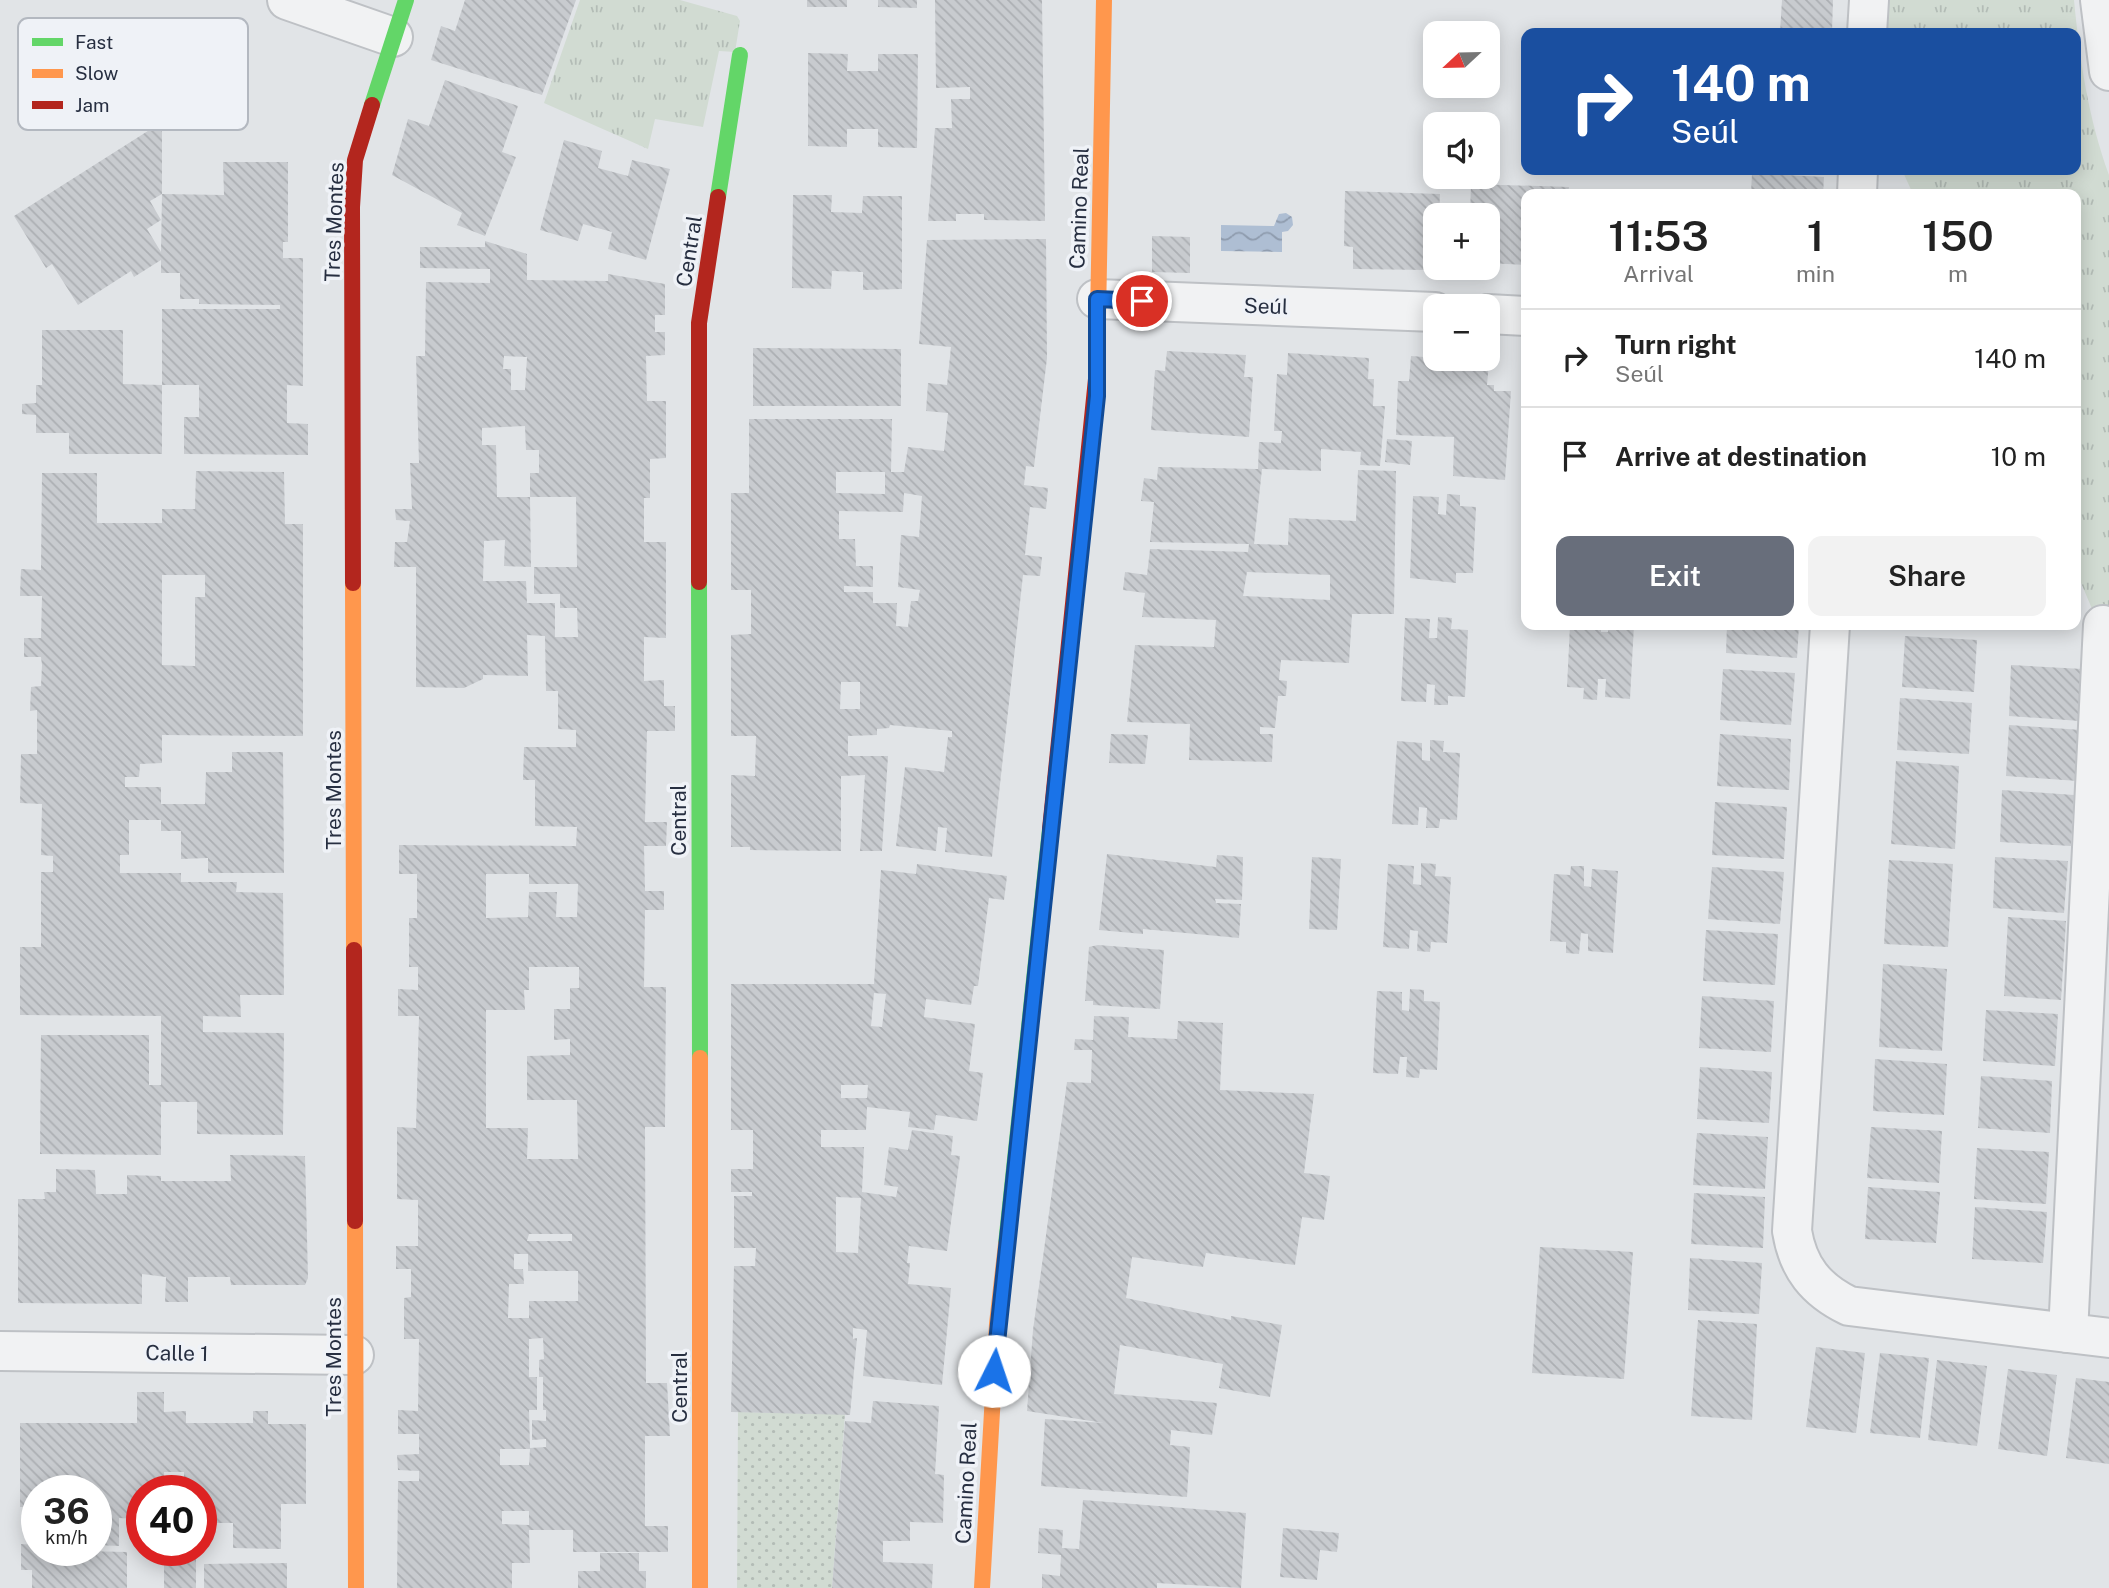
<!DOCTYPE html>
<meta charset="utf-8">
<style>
:root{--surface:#fff;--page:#f2f2f2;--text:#222;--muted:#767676;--line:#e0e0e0;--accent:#686e7b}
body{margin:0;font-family:"Public Sans",sans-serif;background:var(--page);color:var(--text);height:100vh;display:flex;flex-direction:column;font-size:26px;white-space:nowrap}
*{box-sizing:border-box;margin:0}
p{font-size:23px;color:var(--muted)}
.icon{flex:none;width:38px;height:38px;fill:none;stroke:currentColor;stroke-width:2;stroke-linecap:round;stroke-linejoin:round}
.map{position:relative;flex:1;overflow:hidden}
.panel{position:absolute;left:1521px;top:189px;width:560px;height:441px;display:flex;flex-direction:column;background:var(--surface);border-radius:14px;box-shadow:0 4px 18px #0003}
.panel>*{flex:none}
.hud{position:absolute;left:1521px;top:28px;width:560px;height:147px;border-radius:14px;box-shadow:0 4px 18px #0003;background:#1a4fa0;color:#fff;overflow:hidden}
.needle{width:46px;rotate:248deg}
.fabs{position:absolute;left:1423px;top:21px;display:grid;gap:14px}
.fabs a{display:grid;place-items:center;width:77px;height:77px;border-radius:14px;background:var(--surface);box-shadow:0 4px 18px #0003;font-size:35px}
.speed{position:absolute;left:21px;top:1475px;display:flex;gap:14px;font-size:35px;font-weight:700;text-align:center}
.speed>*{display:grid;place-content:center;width:91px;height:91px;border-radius:50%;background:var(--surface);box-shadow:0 4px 18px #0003;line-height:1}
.speed small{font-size:18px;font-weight:400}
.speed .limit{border:10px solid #d22;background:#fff;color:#111}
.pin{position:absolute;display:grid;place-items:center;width:60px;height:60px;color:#fff;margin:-30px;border:4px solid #fff;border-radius:50%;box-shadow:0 2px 7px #0007}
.me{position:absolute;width:77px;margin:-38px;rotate:4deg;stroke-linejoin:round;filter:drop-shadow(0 0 5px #0008)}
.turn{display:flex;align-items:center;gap:24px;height:147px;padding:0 35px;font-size:32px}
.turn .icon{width:91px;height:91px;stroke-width:2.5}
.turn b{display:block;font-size:49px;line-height:60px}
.eta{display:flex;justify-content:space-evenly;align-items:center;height:119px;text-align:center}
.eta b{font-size:42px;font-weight:600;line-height:49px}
.primary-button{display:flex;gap:14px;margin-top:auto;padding:14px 35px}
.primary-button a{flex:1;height:80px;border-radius:14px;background:var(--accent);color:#fff;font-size:28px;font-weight:600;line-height:80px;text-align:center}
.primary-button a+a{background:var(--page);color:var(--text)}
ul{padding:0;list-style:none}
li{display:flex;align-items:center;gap:21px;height:98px;padding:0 35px;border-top:2px solid var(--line)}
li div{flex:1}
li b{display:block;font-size:26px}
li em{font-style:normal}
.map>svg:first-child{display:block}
.grass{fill:url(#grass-dots)}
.park{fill:url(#park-tufts)}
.water{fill:url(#water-waves)}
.building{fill:url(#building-back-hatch);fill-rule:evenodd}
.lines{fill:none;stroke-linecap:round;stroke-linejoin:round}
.street-casing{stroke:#bec1c5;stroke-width:42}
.street{stroke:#f1f2f3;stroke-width:38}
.fast{stroke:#63d668;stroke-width:16}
.slow{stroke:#ff974d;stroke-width:16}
.jam{stroke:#b3261e;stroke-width:16}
.route-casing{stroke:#114b97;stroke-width:18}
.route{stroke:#1a73e8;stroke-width:12}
.labels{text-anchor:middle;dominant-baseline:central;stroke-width:7;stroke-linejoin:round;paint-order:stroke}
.street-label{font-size:21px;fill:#272f41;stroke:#eff2f7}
.key{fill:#eff2f7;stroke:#b3b8c0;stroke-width:2}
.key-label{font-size:19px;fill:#272f41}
</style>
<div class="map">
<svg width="2109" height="1588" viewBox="0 0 2109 1588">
<defs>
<pattern id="grass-dots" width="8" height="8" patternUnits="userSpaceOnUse" patternTransform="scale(1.75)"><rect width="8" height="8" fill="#d1dbd2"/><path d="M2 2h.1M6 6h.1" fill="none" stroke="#b3bcb6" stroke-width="1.8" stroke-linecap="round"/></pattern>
<pattern id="park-tufts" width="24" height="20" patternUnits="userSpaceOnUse" patternTransform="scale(1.75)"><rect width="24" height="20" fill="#d1dbd2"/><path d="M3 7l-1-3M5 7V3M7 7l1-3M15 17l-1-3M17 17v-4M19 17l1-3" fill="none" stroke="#b3bcb6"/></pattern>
<pattern id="water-waves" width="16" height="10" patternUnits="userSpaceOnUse" patternTransform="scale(1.75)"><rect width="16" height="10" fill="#aebed3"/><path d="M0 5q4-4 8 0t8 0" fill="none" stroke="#8e9bad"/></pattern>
<pattern id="building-back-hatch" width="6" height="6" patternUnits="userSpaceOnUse" patternTransform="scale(1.75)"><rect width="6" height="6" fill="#c8cbcf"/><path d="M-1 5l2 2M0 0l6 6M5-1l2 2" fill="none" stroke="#acafb3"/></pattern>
</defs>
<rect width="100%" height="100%" fill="#e1e4e7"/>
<polygon class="grass" points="738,1412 845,1414 832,1588 737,1588"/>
<g class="park">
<polygon points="580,0 680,0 737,16 740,21 735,52 719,51 703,127 655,119 648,149 544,103"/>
<path d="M1888 0H2074C2080 61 2088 117 2109 175V649L2076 571V194H1913L1902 170H2076V33H1887Z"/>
</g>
<polygon class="water" points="1286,213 1292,217 1293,225 1288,231 1282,232 1282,252 1221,251 1221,225 1274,226 1279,214"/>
<g class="building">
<polygon points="465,0 576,0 542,95 431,60 441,26 455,31"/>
<rect x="807" y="0" width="40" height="7"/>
<polygon points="878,0 917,0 917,8 878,7"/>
<polygon points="935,0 1042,0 1045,221 984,220 984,214 956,214 956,221 928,221 935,128 952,128 951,99 970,99 970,87 936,88"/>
<polygon points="1782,0 1833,0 1832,33 1780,33"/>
<polygon points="808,53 848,54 847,71 878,71 878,54 918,54 917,148 878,147 878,129 847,129 847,147 808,146"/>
<polygon points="445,80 518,106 502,152 516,157 485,236 457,225 462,213 392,175 408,119 429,126"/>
<polygon points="162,122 162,194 150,201 161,220 147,229 161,252 162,194 224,195 223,162 288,162 288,242 283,242 283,258 303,258 303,386 287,385 287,423 308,424 308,455 184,454 184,417 199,417 199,385 162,385 162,309 280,309 280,305 199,304 199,299 180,299 180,273 161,273 161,260 134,277 131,271 78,305 52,264 46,268 14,216"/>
<polygon points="564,140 602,151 598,168 628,176 632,160 670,169 646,260 608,249 612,232 583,224 578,241 540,230"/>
<polygon points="1752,173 1824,177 1823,194 1751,194"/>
<polygon points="1471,184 1569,187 1568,194 1526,194 1526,265 1488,263 1488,215 1470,215"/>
<polygon points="1345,191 1440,194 1439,215 1435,215 1435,249 1427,249 1427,270 1353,269 1353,247 1344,246"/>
<polygon points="793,195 832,195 831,212 862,213 863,196 902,196 902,289 863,290 863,272 832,271 831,289 792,288"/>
<polygon points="1152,236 1190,237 1190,273 1152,272"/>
<path d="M1046 239 1047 358 1034 467 1026 466 1024 485 1048 488 1046 509 1030 507 1025 555 1042 557 1040 576 1023 575 992 857 945 852 947 828 938 827 936 851 896 846 905 767 944 772 948 737H952V731L890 725 889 728 877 729V735L848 736V756H888L882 851H860L865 775 841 776V851L750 850V847H731V775L755 776 756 736H731V635L751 634V590H731V493H749V419H892L891 472H904L908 447 944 451 948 413 926 411 928 383 947 385 951 347 919 344 927 240ZM836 472H885V494L836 493ZM904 493 922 496 919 537 901 535 898 587 920 590 918 601H911L908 627 896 626 897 603H873V592H844V586L873 587V566H856L855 539H839V511L903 512ZM841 682H860V709H840Z"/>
<path d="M485 241 527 254V280L608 281V274L665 284V315H655V332H665V355L646 356 647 401H666V458L650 459V498H644V542H666V638L644 637V681L664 680V706H675V731H647L645 822H667L666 846H644L645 891H664V910H645L644 987H666L665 1127H645L646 1383H667L670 1436H645V1526H668V1552H573V1530H529L530 1563H512V1588H397L398 1481H419V1471L398 1470 397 1455 419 1454V1434H398V1410L418 1411 419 1339H404V1298L411 1297V1269H396V1246H418V1200L397 1199V1127L416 1128 419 1016H398V989L418 990V967H409V918H417V874H399V845L576 846 577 827 535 826V780H523L524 747H576V730L558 729V691H546L545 636 527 635 528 676 483 675V679L464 688 416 687V567H394L395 542H407L410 521 396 520 395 509H412L410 463H419L416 356H425L426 282 490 283V269L420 268V247H485ZM504 356 527 357 525 390H511V369H503ZM525 426 526 450H539V473H530V497H576L577 567H534V594H560V608H577L578 637H555V603H527L526 581H483L484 541 505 540 504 566 531 567 530 497H497L496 445H482V428ZM486 874H529V884H578L577 917H556L557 892H529L528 917 486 918ZM529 967H579V988H570V1009H554V1040L570 1039V1055L527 1056V1100H577L578 1159H527L528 1128H486V1010H525L524 990H529ZM529 1234H572V1241H527ZM514 1254H528V1271H578V1301H529V1318H508L509 1284H524L523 1269H514ZM543 1338 544 1359 539 1360V1377H543V1410H546V1421L532 1420V1440L546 1439V1447L530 1448 529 1410H537V1377H529V1339ZM500 1449H530L529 1465H500ZM502 1511H529V1525L502 1524Z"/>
<polygon points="42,330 123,330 123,384 162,385 162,454 69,454 69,433 36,433 36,415 22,414 22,404 36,403 36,385 42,385"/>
<polygon points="753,348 901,349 901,406 753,406"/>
<polygon points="1167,351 1246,355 1244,377 1253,377 1249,437 1151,430 1155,370 1165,371"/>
<path d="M1288 353 1369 358 1368 379H1374L1373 406H1385L1380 466 1360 465 1361 452 1321 449V471L1262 469 1254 544 1288 545 1289 518 1356 521 1358 470 1396 471 1394 614H1352L1349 663 1281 660 1279 680 1287 681 1286 696H1278L1275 728 1260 727V734H1273L1272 762 1189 760 1190 724 1127 722 1135 645 1214 647 1216 620 1142 617 1145 593 1123 590 1125 572 1147 575 1150 549 1248 552 1249 544 1150 542 1154 502 1141 501 1144 478 1157 480 1158 467 1258 469 1259 442 1281 443 1282 431H1274L1277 374 1287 375ZM1247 572 1330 575V600L1243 596Z"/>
<polygon points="1411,356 1489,362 1487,385 1494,385 1494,391 1511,391 1505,480 1453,476 1454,437 1396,435 1398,381 1409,381"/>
<polygon points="1387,439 1412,441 1410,465 1385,462"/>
<path d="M196 471 284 472 285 524H303V736L162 735V763L140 764 139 777H125V787H161V804H205L206 772H232V752H283L284 873H208V858L181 859V831H161V820H129V855H120V873H181V882H237L236 892 283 893 284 995H240L241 1017 203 1016V1032L284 1033 283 1135 197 1134V1102H161V1155L40 1154 41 1035H149V1085H161V1016L20 1015V947H41V872H53V856L41 855 42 804 20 803 21 754H37V710L30 711 31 687 41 686 42 665 41 657H24V638H41L42 596H20L21 569 41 570 42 473H97V523H162V509H195ZM162 575H205V597H195V666L162 665Z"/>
<polygon points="1447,494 1460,495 1460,506 1476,507 1473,573 1456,573 1456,583 1410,578 1413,496 1439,497 1438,514 1446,515"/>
<polygon points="1438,617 1452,618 1451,629 1468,630 1465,697 1448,696 1448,705 1434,705 1435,685 1427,684 1426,702 1401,701 1405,618 1430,619 1429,638 1437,638"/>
<polygon points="1570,625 1601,625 1601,632 1608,632 1609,625 1634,625 1630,699 1605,697 1606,679 1598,679 1597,700 1583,699 1584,688 1567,687"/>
<polygon points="1727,625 1799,625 1797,658 1726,653"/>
<polygon points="1905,636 1977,640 1974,692 1902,687"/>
<polygon points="2011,665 2083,669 2080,721 2009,716"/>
<polygon points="1723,669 1795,673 1791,725 1720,720"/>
<polygon points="1900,698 1972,703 1969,754 1897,750"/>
<polygon points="2009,725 2081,730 2078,781 2006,776"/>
<polygon points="1111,734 1148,735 1145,764 1109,763"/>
<polygon points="1720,734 1791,739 1789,790 1717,786"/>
<polygon points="1430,740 1444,741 1443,752 1460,753 1457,820 1440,819 1439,828 1426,828 1427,808 1419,807 1418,825 1392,824 1397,741 1422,743 1422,760 1430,761"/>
<polygon points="1896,761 1959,766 1955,849 1891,844"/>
<polygon points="2002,790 2074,795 2071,846 2000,842"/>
<polygon points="1715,802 1787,807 1784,859 1712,855"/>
<polygon points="1107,854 1216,867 1217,855 1243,857 1242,900 1215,899 1216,903 1241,904 1239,938 1143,929 1143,934 1099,930"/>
<polygon points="1312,857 1341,859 1337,930 1309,929"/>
<polygon points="1995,857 2068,861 2064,913 1993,908"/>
<polygon points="1889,860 1953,864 1948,947 1884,944"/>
<polygon points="1421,863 1436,864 1435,876 1451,877 1447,943 1431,942 1430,952 1417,951 1418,931 1410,930 1409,949 1383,947 1388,864 1414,866 1413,884 1421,885"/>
<path d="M917 864 1007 876 1004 900 989 898 978 986H974L971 1005 926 999 924 1017 975 1024 969 1071 983 1073 977 1121 936 1115 934 1130 908 1127 910 1112 867 1107 866 1130H821V1147H864L862 1192 896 1197 898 1187 884 1185 889 1147 908 1150 912 1130 953 1136 951 1155 960 1156 947 1251 909 1246 907 1263H910L908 1284 951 1288 942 1385 863 1376 867 1330 853 1328V1339L857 1338 850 1415 731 1412 734 1266H755L756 1248H734V1196H752V1192H731V1169H753V1130H731V984H874L881 870 916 874ZM874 993 886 994 882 1027 871 1026ZM841 1085H868L867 1098H841ZM836 1197 861 1198 858 1253 836 1252Z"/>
<polygon points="1571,866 1584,866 1584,886 1591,887 1592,869 1618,871 1613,953 1588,951 1588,934 1581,933 1579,954 1566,953 1566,942 1550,941 1554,874 1570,875"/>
<polygon points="1712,867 1784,872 1780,924 1708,919"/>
<polygon points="2008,917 2066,921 2061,1000 2004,996"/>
<polygon points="1706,930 1778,934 1775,985 1703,981"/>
<polygon points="1098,945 1164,950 1160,1009 1093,1005 1093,1001 1085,1001 1089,947"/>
<polygon points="1883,964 1947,969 1942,1051 1879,1047"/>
<polygon points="1410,989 1424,990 1424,1001 1440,1002 1437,1070 1420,1069 1419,1078 1406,1077 1407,1057 1400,1057 1398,1074 1373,1073 1377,991 1402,992 1402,1010 1409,1011"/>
<polygon points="1702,996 1774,1001 1771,1052 1699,1048"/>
<polygon points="1986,1010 2058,1014 2055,1066 1983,1061"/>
<polygon points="1094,1016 1129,1017 1128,1037 1177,1039 1178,1021 1223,1023 1220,1090 1314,1094 1304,1173 1330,1176 1324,1220 1302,1217 1295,1265 1206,1253 1203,1267 1132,1257 1126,1298 1231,1320 1231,1316 1282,1325 1270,1397 1219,1388 1223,1364 1120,1345 1114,1394 1217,1403 1212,1435 1171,1430 1170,1445 1190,1447 1187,1497 1041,1486 1045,1419 1104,1423 1027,1411 1033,1330 1067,1082 1091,1083 1092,1050 1074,1050 1075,1039 1093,1040"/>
<polygon points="1875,1059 1947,1064 1944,1115 1873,1111"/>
<polygon points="1700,1067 1772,1072 1769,1123 1697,1119"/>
<polygon points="1981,1076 2052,1081 2050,1133 1978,1128"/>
<polygon points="1871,1127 1942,1131 1939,1183 1867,1178"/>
<polygon points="1697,1133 1768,1137 1765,1189 1693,1185"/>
<polygon points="1977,1148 2049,1152 2046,1204 1974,1199"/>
<polygon points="230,1155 305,1156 308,1278 305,1285 231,1285 230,1277 188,1277 188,1302 165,1302 166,1277 142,1274 142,1304 18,1303 18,1199 45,1199 44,1192 56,1192 56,1169 95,1170 96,1194 127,1194 127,1175 161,1176 161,1181 231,1181"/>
<polygon points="1868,1187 1940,1192 1936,1243 1865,1239"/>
<polygon points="1694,1193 1765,1197 1763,1248 1691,1244"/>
<polygon points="1975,1207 2047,1212 2043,1263 1972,1259"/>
<polygon points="1540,1247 1633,1252 1624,1379 1532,1373"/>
<polygon points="1690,1258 1762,1263 1759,1314 1688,1310"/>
<polygon points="1698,1320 1757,1324 1752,1420 1691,1416"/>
<polygon points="1816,1347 1865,1353 1856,1433 1806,1427"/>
<polygon points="1880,1353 1929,1358 1920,1438 1870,1433"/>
<polygon points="1937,1360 1987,1366 1977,1446 1928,1440"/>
<polygon points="2008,1369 2057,1375 2047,1456 1998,1449"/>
<polygon points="2076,1378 2109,1382 2109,1464 2066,1458"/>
<polygon points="137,1392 164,1392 164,1412 186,1411 186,1423 253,1423 253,1411 268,1411 268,1424 306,1424 306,1504 281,1504 281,1549 233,1548 233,1523 204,1523 201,1491 184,1491 184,1472 164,1472 165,1491 142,1491 142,1546 138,1546 138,1519 119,1518 119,1546 96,1545 96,1491 37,1491 37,1507 20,1507 20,1423 137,1423"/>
<polygon points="873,1401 939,1406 935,1474 944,1475 943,1523 910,1522 910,1541 883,1541 883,1562 933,1564 932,1588 832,1588 845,1421 871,1423"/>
<polygon points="1083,1500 1246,1513 1241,1588 1157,1583 1157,1588 1042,1588 1042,1574 1060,1576 1061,1555 1038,1553 1039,1528 1063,1530 1062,1548 1079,1549"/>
<polygon points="1283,1528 1339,1533 1337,1552 1320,1550 1317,1580 1280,1577"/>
<polygon points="21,1544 37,1545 37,1550 127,1552 127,1588 32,1588 32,1570 21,1570"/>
<rect x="164" y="1550" width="32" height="38"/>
<polygon points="600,1553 639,1553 639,1571 646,1571 646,1588 578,1588 578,1571 600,1571"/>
<polygon points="287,1563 287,1588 204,1588 204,1564"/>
</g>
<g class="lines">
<g class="street-casing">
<g id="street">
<polyline points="287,0 393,37"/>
<polyline points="2100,0 2109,71"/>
<polyline points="1867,33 1869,0"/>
<polyline points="1857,194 1858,170"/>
<polyline points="1097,299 1435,312"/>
<polyline points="1488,314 1526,316"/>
<path d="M1830 625 1792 1231C1798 1268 1816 1290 1849 1306L2109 1338"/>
<polyline points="2068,1333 2103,625"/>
<polyline points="0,1351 354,1355"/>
</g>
</g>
<use href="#street" class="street"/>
<g class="fast">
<polyline points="372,105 406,0"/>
<polyline points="718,197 740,55"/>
<polyline points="699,582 700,1058"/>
<polyline points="1006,1244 1050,829"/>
</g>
<g class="slow">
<polyline points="1097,369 1104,0"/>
<polyline points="353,583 354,950"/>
<polyline points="700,1058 700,1588"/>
<polyline points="355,1221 356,1588"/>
<polyline points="982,1588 997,1324 1006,1244"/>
</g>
<g class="jam">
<polyline points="699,582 699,323 718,197"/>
<polyline points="353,583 352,207 355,160 372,105"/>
<polyline points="1050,829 1097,369"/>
<polyline points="354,950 355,1221"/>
</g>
</g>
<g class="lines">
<g class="route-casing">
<polyline id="route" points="994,1371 1097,396 1097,299 1142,301"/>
</g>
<use href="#route" class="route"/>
</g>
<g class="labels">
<g class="street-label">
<text transform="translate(1079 208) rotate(-88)">Camino Real</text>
<text transform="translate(334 222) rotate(-88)">Tres Montes</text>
<text transform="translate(689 251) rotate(-81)">Central</text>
<text transform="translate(1266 306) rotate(2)">Seúl</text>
<text transform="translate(333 790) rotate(-90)">Tres Montes</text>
<text transform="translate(678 820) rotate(-90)">Central</text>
<text transform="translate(177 1353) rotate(1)">Calle 1</text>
<text transform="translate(333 1357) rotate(-90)">Tres Montes</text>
<text transform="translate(679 1387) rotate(-90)">Central</text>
<text transform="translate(966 1483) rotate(-87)">Camino Real</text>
</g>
</g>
<rect x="18" y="18" width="230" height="112" rx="10" class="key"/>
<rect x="32" y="38" width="31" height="8" fill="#63d668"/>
<rect x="32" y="69" width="31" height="9" fill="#ff974d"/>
<rect x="32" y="101" width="31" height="8" fill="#b3261e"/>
<g class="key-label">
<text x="75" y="49">Fast</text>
<text x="75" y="80">Slow</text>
<text x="75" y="112">Jam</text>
</g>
</svg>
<div class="fabs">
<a><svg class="needle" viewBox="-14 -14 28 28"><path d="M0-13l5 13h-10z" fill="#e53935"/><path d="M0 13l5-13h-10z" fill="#767676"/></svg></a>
<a><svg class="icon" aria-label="sound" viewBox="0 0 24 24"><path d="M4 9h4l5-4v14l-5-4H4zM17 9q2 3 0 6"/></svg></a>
<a>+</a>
<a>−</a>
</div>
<div class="speed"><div>36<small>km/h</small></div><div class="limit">40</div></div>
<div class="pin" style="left:1142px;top:301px;background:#d93025"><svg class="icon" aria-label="arrive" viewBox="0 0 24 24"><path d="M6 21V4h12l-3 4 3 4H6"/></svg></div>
<svg class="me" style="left:994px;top:1371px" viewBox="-20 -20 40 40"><circle r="19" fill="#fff"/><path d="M0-13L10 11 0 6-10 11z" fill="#1a73e8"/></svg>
<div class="hud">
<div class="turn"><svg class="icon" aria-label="right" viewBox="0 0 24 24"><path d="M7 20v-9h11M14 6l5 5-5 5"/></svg><div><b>140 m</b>Seúl</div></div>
</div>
<section class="panel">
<div class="eta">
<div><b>11:53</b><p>Arrival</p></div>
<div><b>1</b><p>min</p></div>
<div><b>150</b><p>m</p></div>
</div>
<ul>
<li><svg class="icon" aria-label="right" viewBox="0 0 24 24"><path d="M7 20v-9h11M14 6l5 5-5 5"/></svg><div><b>Turn right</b><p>Seúl</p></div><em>140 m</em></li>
<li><svg class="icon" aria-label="arrive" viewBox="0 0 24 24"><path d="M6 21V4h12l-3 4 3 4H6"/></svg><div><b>Arrive at destination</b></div><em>10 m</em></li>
</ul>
<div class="primary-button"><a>Exit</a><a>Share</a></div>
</section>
</div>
